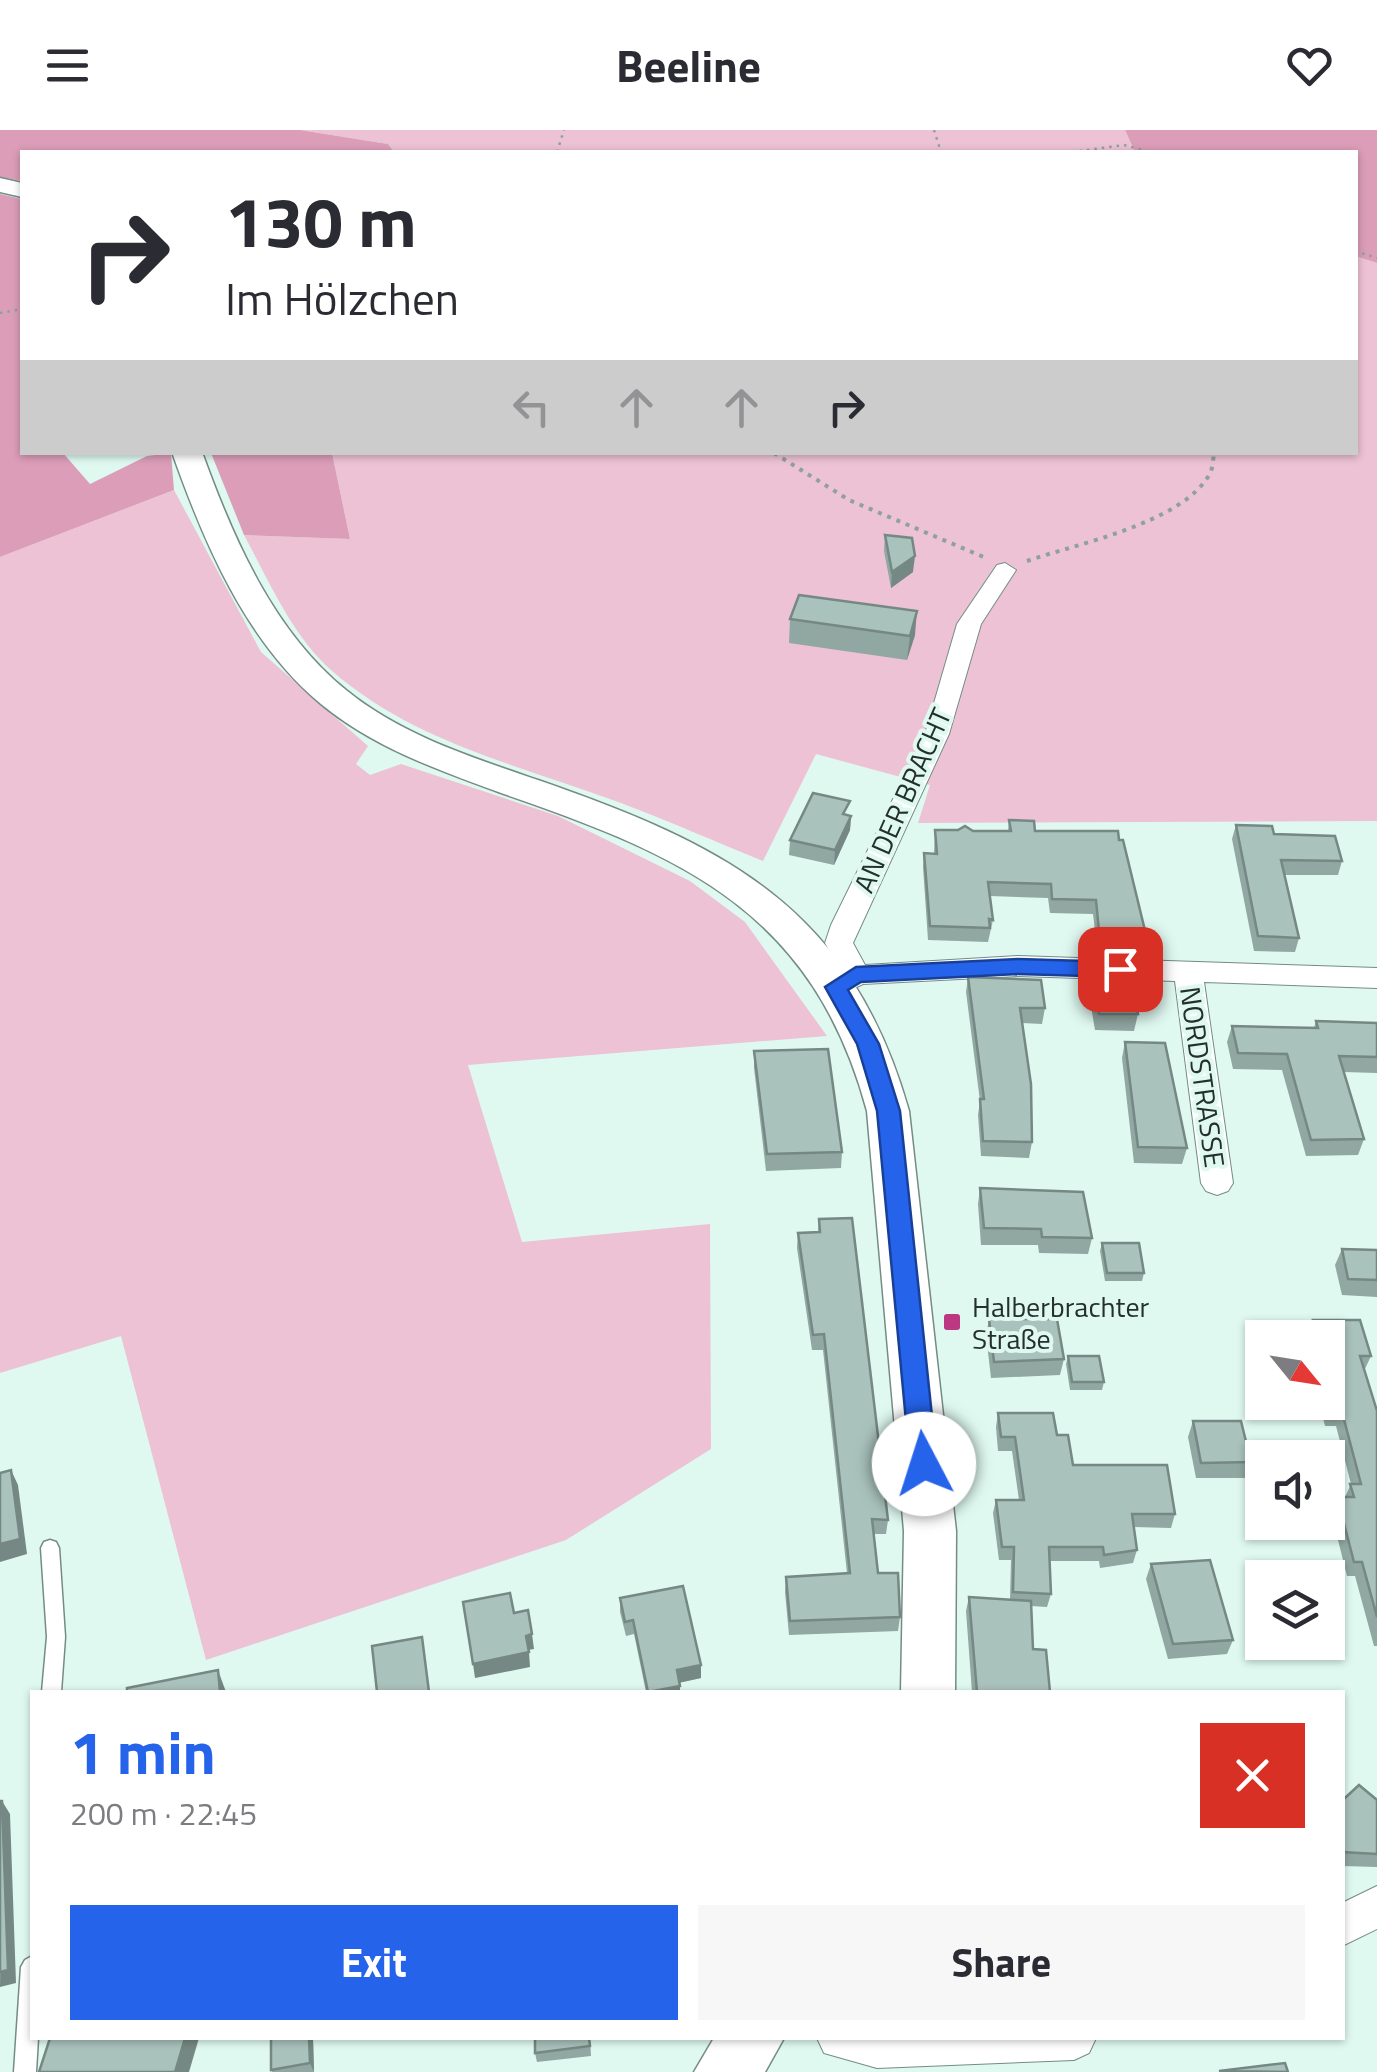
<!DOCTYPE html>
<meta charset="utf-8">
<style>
:root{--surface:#fff;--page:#f7f7f7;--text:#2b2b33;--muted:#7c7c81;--accent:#2563eb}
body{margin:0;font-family:"Titillium Web",sans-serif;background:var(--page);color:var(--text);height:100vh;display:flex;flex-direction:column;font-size:38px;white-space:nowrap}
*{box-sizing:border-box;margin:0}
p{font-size:32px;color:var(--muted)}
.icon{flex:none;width:55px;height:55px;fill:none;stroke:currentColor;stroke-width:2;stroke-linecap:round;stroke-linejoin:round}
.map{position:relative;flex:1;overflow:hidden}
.details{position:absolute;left:30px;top:1560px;width:1315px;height:350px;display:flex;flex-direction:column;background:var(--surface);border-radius:0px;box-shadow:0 2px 8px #0004}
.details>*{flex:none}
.banner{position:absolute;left:20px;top:20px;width:1338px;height:305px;border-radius:0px;box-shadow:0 2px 8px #0004;background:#fff;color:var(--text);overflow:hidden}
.needle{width:65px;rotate:120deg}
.tools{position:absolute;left:1245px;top:1190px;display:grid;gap:20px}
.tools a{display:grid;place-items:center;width:100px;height:100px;border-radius:0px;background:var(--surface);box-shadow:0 2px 8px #0004;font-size:50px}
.pin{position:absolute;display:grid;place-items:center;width:85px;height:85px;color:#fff;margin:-42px;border-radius:20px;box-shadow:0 5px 15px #0006}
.me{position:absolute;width:110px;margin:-55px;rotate:355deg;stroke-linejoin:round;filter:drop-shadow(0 0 8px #0008)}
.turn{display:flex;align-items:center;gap:35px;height:210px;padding:0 40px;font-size:45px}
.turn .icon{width:130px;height:130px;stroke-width:2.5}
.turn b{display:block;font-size:70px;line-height:85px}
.lanes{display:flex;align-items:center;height:95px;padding:0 40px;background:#0003;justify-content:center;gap:50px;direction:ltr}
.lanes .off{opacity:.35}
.round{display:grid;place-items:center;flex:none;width:105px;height:105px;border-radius:0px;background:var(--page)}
.overview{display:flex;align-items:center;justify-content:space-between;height:170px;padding:0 40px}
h1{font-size:60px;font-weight:700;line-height:75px;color:var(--accent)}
.cta{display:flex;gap:20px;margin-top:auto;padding:20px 40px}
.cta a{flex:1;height:115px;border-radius:0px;background:var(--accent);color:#fff;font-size:40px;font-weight:700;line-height:115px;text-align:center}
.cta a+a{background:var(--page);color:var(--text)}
header{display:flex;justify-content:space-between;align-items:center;height:130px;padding:0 40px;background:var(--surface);font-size:45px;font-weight:700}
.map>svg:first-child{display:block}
.green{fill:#edc2d4}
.forest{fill:#dc9db9}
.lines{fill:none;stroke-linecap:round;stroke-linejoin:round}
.lane-casing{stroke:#748c85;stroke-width:3}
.street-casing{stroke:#748c85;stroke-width:2}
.secondary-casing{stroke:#748c85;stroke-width:3}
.path-far1{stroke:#8ea19b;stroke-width:2.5;stroke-dasharray:2.5 5;stroke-linecap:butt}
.path{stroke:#8ea19b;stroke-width:4;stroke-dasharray:4 6;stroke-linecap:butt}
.lane{fill:#fff;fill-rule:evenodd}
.street{fill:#fff;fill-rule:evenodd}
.secondary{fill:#fff;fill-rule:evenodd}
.wall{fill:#91a7a1}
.shaded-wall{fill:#768883}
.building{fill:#a9c2bb;stroke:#768883;stroke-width:2.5}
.route{fill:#2563eb;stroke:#184099;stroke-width:2.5}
.poi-dot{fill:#bc3981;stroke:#dff9f1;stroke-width:4}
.labels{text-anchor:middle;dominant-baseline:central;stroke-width:8;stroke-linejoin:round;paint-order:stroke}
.street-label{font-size:28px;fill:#252f2c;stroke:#dff9f1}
.poi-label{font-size:28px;fill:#252f2c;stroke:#dff9f1;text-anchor:start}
</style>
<header><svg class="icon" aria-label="menu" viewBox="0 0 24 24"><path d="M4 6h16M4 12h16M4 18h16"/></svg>Beeline<svg class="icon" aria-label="heart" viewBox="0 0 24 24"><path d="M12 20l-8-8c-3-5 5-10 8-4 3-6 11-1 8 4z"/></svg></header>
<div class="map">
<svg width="1377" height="1942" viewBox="0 0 1377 1942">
<rect width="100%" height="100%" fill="#dff9f1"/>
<g class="green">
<polygon points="300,0 1125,0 1135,22 394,22 388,14"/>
<path d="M1355 126 1377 133V691L918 693 930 655 816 624 763 731C716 712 669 691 621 673 520 635 414 613 331 540 292 505 269 451 244 405L350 409 332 323 1355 322Z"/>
<polygon points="174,360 261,522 368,616 356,634 370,645 401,634 558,686 690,751 745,792 827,906 468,935 522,1112 710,1094 711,1319 566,1410 206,1530 121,1206 0,1243 0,427"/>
</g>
<g class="forest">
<polygon points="0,0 300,0 388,14 394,22 22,22 22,51 0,47"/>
<polygon points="1125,0 1377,0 1377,133 1355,126 1355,22 1135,22"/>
<polygon points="0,64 22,69 22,322 63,323 90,354 147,326 171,323 174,360 0,427"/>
<polygon points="211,323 332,323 350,409 244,405"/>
</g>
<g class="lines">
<g class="lane-casing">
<g id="lane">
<polygon points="50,1410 56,1412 59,1418 65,1507 61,1562 42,1562 47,1507 41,1418 44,1412"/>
<polygon points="32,1826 32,1908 38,1908 36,1942 14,1942 21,1837 25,1830"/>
</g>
</g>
<g class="street-casing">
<g id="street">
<polygon points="1005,433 1016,440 981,494 949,604 853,813 865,835 1018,826 1377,838 1377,858 1204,852 1233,1053 1228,1061 1217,1065 1206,1061 1201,1053 1175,851 1018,846 863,854 836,867 826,864 822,857 841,842 825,813 831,795 925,604 957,494 997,435"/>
<polygon points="1377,1756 1377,1799 1342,1816 1342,1773"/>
<polygon points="817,1908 1096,1908 1089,1923 1074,1930 877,1938 824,1923"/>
</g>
</g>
<g class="secondary-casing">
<g id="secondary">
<polygon points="0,48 22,53 22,67 0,62"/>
<path d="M172 322H202C233 408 273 501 346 560 401 605 471 627 538 650 725 715 851 777 909 981L956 1401 955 1562H901L904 1401 867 981C813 782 684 726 504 664 441 641 374 618 321 574 246 512 204 413 172 322Z"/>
<polygon points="714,1908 784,1908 765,1942 694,1942"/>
</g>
</g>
<g class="path-far1">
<polyline points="934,0 941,22"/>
<polyline points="557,22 564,0"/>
<polyline points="1072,22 1124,15 1150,22"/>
<polyline points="1355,121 1377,128"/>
<polyline points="0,183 22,179"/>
<polyline points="773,322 777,325"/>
</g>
<g class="path">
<polyline points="774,323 849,370 986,428"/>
<path d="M1027 431C1076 414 1182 393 1209 345 1213 339 1213 330 1214 323"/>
</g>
<use href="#lane" class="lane"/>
<use href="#street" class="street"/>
<use href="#secondary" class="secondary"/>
</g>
<g class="wall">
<polygon points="885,405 913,442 891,458 884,421"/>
<polygon points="790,489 915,505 907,530 789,513"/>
<polygon points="849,685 851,686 850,700 834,735 789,725 790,710"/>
<polygon points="1009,690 1035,701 1119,710 1148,813 1145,826 1098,825 1093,784 1050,783 1048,768 990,766 993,790 988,812 928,810 923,737 924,723 934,723 935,700 1008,701"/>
<polygon points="1236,695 1274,704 1342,731 1338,745 1285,745 1299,808 1295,822 1254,821 1232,709"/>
<polygon points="1104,836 1138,884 1134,901 1095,900 1089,864 1093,848 1101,848"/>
<polygon points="968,847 1045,878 1042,894 1022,893 1032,1012 1029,1028 981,1026 978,985 980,971 966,862"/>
<polygon points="1316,891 1377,893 1377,943 1344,942 1364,1009 1358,1025 1306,1026 1282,940 1233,939 1227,912 1232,896 1314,898"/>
<polygon points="1125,912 1187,1018 1182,1034 1134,1033 1122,928"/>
<polygon points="754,921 842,1022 841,1038 766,1041 754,938"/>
<polygon points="980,1058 1092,1108 1088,1124 1039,1123 1038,1115 981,1115 978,1074"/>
<polygon points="819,1089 888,1390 886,1404 874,1404 878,1443 900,1487 898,1501 789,1505 785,1462 786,1447 847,1443 823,1220 812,1220 797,1118 798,1103 818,1102"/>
<polygon points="1102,1113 1144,1143 1142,1151 1105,1151 1100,1121"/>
<polygon points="1342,1119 1377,1120 1377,1167 1342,1165 1335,1135"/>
<polygon points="989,1189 1064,1229 1060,1245 991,1248 986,1205"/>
<polygon points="1313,1190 1371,1226 1364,1241 1377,1281 1377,1516 1374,1516 1355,1446 1347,1446 1331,1382 1337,1367 1345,1367 1351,1354 1336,1296 1325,1296 1319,1272 1328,1272 1328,1208 1272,1208 1272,1206 1307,1206"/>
<polygon points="1068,1226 1104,1252 1102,1260 1070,1260 1066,1234"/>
<polygon points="998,1283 1057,1305 1073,1335 1175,1384 1171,1398 1134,1397 1137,1420 1133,1433 1100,1438 1099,1431 1049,1431 1051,1464 1047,1477 1031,1476 1033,1519 1050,1562 972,1562 966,1481 969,1467 1010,1469 1011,1430 999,1430 993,1383 996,1370 1019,1370 1012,1321 998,1321 996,1297"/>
<polygon points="1193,1291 1251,1332 1245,1348 1196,1348 1188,1307"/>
<polygon points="1151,1434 1233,1510 1227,1524 1168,1529 1146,1449"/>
<polygon points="620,1468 701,1535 701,1548 679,1553 680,1562 646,1562 634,1504 626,1506 620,1482"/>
<polygon points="1342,1668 1377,1670 1377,1737 1342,1736"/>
<polygon points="313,1908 314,1942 272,1942 271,1940"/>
<polygon points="590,1908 591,1926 537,1932 535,1923"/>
</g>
<g class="shaded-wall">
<polygon points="915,426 913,442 891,458 892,442"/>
<polygon points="917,481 915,505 907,530 910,506"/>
<polygon points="851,686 850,700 834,735 835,720"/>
<polygon points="11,1340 18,1355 27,1424 0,1432 0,1414"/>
<polygon points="532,1504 534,1519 528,1520 526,1506"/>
<polygon points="529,1522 530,1537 475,1548 473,1534"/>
<polygon points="701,1535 701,1548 677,1553 677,1540"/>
<polygon points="218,1540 226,1562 220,1562"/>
<polygon points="680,1556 680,1562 653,1562"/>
<polygon points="2,1671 10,1684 16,1853 0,1857"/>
<polygon points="185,1908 199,1908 189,1942 175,1942"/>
<polygon points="309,1908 313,1908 314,1942 310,1933"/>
</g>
<g class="building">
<polygon points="885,405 912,408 915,426 892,442"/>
<polygon points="799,465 917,481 910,506 790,489"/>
<polygon points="813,663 850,671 843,684 851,686 835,720 790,710"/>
<polygon points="1009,690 1034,691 1035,701 1118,701 1119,710 1123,710 1148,813 1100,811 1096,770 1052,769 1051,754 988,752 993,790 989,789 990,798 930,796 924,723 937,724 935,700 958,700 965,696 973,701 1011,701"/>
<polygon points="1236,695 1272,696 1274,704 1335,706 1342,731 1281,730 1299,808 1258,806"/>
<polygon points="1104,836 1129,837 1138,884 1099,884 1093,848 1105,848"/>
<polygon points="968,847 1041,850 1045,878 1020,878 1031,954 1032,1012 983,1011 980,969 984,969"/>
<polygon points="1316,891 1377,893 1377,927 1339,926 1364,1009 1311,1010 1287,924 1238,923 1232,896 1318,898"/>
<polygon points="1125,912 1165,913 1187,1018 1138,1017"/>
<polygon points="828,919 842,1022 767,1024 754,921"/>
<polygon points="980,1058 1083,1062 1092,1108 1042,1107 1041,1099 984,1098"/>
<polygon points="852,1088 888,1390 872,1389 878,1443 898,1443 900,1487 790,1491 786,1447 850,1443 824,1204 813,1205 798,1103 820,1102 819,1089"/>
<polygon points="1102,1113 1139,1113 1144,1143 1107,1143"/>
<polygon points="1342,1119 1377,1120 1377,1150 1348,1149"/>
<polygon points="989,1189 1057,1189 1064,1229 994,1232"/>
<polygon points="1313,1190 1360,1190 1371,1226 1360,1226 1377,1281 1377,1487 1362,1432 1354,1432 1337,1367 1354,1367 1350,1354 1361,1354 1342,1282 1331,1282 1328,1268 1328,1208 1273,1208 1272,1206 1317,1206"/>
<polygon points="1068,1226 1099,1226 1104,1252 1072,1252"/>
<polygon points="998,1283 1053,1283 1057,1305 1068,1305 1073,1335 1167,1335 1175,1384 1132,1384 1137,1420 1104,1425 1103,1417 1049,1417 1051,1464 1013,1462 1014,1417 1002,1417 996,1370 1024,1370 1015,1307 1001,1307"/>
<polygon points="1193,1291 1241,1291 1251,1332 1201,1333"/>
<polygon points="11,1340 20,1409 0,1414 0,1343"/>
<polygon points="1210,1430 1233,1510 1173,1514 1151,1434"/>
<polygon points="683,1456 701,1535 677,1540 680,1556 648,1562 633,1490 625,1492 620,1468"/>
<polygon points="510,1463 514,1483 528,1480 532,1504 526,1506 529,1522 473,1534 463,1472"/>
<polygon points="969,1467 1031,1471 1033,1519 1046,1520 1050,1562 977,1562"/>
<polygon points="422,1507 429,1562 377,1562 372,1516"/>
<polygon points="218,1540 220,1562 127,1562 127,1558"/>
<polygon points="1359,1655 1377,1670 1377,1724 1342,1722 1342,1668 1345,1668"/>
<polygon points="0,1671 2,1671 8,1840 0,1842"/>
<polygon points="50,1908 185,1908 175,1942 39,1942"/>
<polygon points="271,1908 309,1908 310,1933 271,1940"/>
<polygon points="535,1908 589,1908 590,1916 535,1923"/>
<polygon points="1285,1933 1288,1942 1219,1941"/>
</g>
<polygon class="route" points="1018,829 1120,832 1131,839 1120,847 1018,844 861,852 848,860 879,914 900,981 937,1334 933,1342 924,1345 914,1342 910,1334 877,981 857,914 825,857 856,837"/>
<rect class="poi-dot" x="942" y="1182" width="20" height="20" rx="5"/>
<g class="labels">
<g class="street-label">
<text transform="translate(902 670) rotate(-66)">AN DER BRACHT</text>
<text transform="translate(1203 947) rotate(82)">NORDSTRASSE</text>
</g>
<g class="poi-label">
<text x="972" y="1176">Halberbrachter<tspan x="972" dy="32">Straße</tspan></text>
</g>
</g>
</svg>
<div class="tools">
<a><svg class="needle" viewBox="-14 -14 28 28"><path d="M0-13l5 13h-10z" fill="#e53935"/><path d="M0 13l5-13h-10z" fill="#7c7c81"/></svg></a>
<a><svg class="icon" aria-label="sound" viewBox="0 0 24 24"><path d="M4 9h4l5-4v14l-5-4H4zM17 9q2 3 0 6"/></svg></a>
<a><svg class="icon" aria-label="layers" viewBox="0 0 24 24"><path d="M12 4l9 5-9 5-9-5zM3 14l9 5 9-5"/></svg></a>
</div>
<div class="pin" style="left:1120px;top:839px;background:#d93025"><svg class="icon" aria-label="arrive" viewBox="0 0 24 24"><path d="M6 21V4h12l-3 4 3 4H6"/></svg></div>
<svg class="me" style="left:924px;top:1334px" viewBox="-20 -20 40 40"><circle r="19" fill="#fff"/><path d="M0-13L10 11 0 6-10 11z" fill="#2563eb"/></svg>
<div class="banner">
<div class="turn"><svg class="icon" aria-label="right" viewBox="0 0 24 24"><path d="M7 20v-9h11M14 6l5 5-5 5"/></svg><div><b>130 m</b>Im Hölzchen</div></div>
<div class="lanes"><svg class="icon off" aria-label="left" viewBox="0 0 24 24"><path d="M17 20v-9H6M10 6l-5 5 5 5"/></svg><svg class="icon off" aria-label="ahead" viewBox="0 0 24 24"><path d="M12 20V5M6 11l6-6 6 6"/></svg><svg class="icon off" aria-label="ahead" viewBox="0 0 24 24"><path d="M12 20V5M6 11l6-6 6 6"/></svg><svg class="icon" aria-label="right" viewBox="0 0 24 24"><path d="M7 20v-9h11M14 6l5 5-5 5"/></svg></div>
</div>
<section class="details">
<div class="overview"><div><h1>1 min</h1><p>200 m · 22:45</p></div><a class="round" style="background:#d93025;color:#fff"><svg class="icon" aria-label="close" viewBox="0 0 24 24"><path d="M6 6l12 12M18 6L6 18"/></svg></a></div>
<div class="cta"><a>Exit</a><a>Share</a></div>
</section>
</div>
